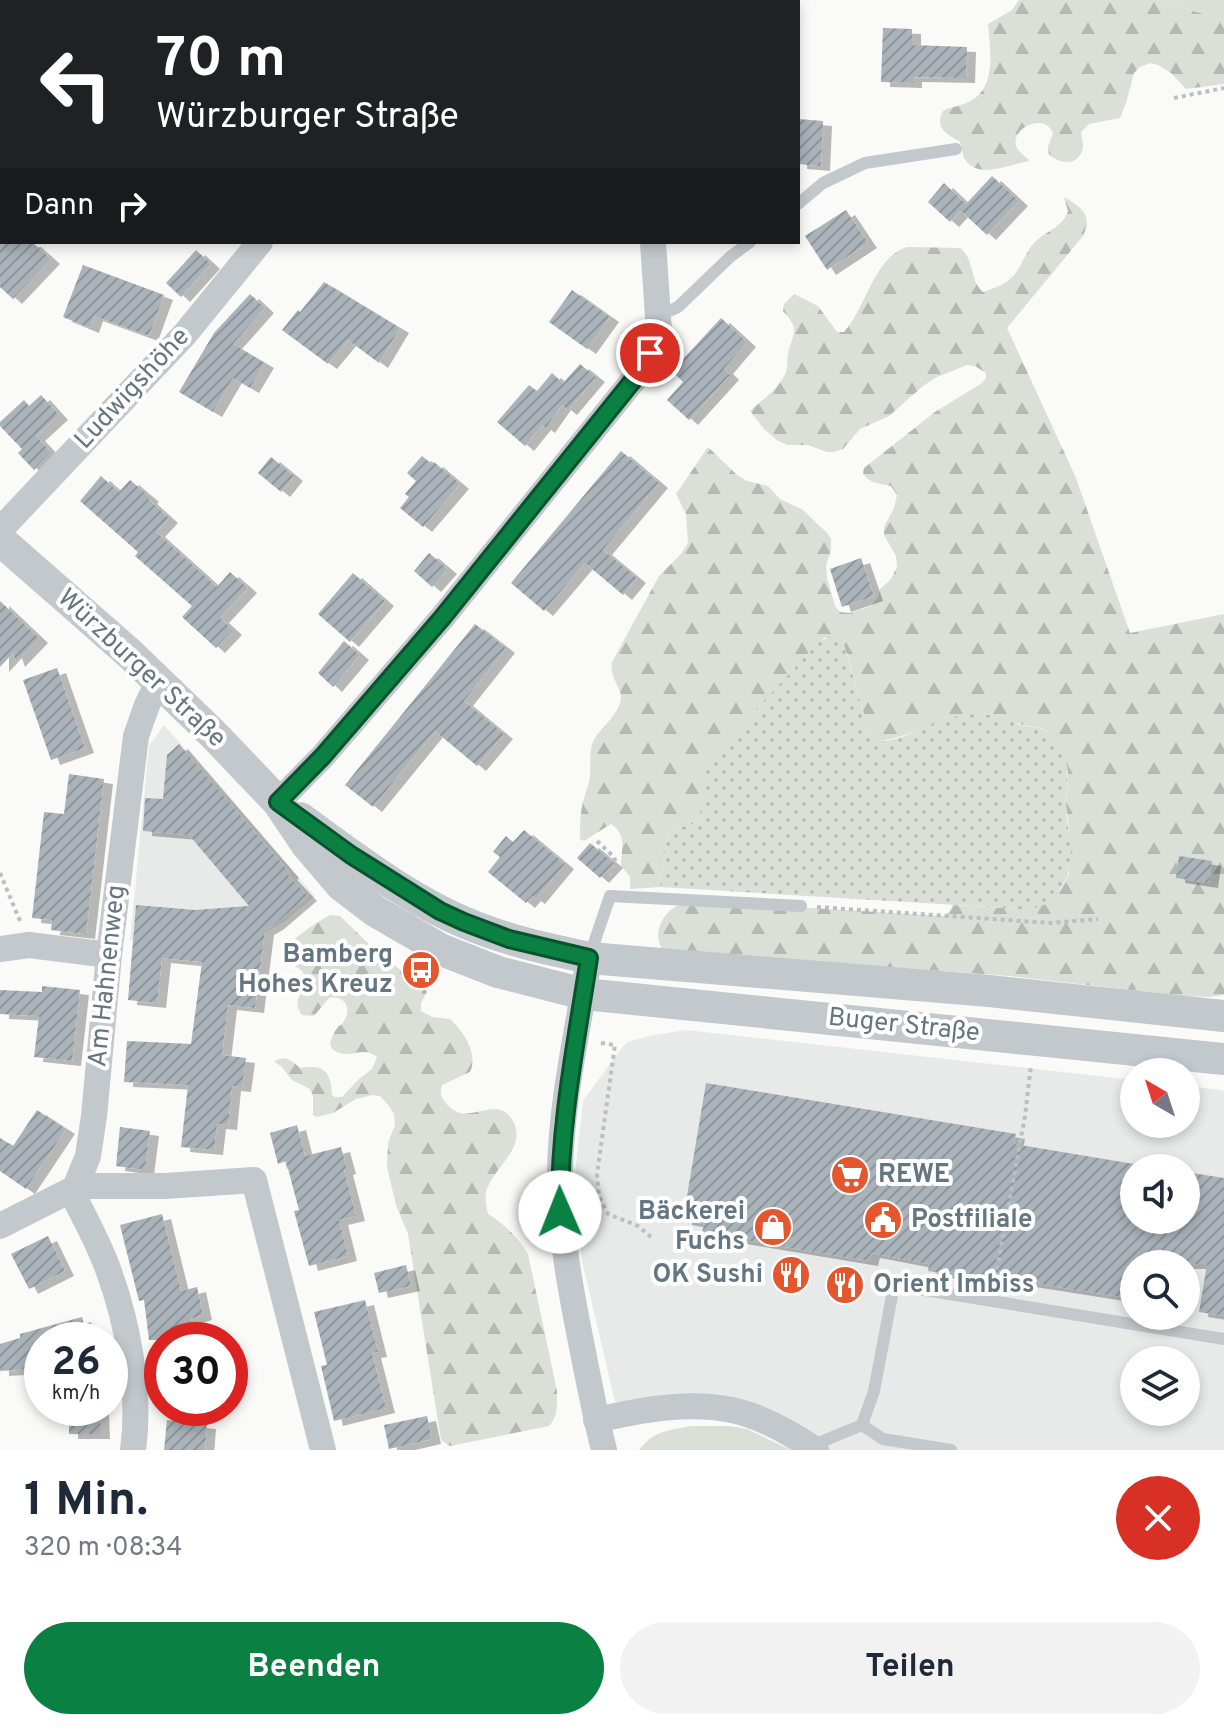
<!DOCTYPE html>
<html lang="de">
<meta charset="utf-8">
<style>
:root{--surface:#fff;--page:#f2f2f3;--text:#1f2937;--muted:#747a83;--accent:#0b8043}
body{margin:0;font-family:Overpass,sans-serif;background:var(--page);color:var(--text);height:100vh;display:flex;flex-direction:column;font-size:30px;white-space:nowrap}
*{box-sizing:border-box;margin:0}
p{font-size:26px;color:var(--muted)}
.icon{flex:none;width:44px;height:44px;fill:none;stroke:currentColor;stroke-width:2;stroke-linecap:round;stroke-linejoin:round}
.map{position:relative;height:1450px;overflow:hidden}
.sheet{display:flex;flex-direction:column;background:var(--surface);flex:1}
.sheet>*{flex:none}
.top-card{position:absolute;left:0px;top:0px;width:800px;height:244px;box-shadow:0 4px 12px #0003;background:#202124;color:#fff;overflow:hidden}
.needle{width:52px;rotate:321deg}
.fabs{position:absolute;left:1120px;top:1058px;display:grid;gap:16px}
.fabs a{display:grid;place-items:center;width:80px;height:80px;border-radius:50%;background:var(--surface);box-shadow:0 4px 12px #0003;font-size:40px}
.speed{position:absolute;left:24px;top:1322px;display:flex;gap:16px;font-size:40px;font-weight:700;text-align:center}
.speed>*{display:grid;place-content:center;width:104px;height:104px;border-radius:50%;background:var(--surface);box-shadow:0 4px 12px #0003;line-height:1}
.speed small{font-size:20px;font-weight:400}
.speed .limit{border:12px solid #d22;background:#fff;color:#111}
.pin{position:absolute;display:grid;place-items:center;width:68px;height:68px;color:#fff;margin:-34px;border:4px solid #fff;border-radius:50%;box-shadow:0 2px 8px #0007}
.me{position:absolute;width:88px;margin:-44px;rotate:359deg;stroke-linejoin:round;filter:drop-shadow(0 0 6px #0008)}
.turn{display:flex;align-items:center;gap:28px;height:168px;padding:0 24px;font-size:36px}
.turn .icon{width:104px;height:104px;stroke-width:2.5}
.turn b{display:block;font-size:56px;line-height:68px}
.then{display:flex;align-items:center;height:76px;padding:0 24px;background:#0003;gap:16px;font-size:30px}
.round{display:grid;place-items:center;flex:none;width:84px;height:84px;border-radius:42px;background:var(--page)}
.overview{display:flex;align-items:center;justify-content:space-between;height:136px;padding:0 24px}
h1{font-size:48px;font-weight:700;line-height:60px}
.cta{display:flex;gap:16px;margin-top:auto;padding:16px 24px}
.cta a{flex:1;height:92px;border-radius:48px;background:var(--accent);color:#fff;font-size:32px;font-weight:700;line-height:92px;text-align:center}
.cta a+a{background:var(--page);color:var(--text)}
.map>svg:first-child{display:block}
.built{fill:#e8e9e9;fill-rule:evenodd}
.green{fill:#dadfd7}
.forest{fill:url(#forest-firs)}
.garden{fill:url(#garden-dots)}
.building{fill:url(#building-hatch);filter:url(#shadow)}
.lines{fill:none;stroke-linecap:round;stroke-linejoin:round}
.path{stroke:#bbbfc2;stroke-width:4;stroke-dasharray:4 4;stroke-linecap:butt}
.service{stroke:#c3c8cc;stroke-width:12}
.minor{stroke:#c3c8cc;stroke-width:26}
.tertiary{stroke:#c3c8cc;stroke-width:32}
.route-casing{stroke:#07532c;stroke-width:20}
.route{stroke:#0b8043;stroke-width:14}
.labels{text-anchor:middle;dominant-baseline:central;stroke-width:8;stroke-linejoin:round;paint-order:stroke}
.street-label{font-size:26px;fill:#657683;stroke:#fff}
.poi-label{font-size:26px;font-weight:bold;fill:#657683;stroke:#fff;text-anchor:end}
</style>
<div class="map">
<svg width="1224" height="1450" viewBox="0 0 1224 1450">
<defs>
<pattern id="forest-firs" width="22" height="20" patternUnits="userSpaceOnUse" patternTransform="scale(2)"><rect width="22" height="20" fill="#dadfd7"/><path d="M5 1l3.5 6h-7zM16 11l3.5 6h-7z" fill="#b4b9b4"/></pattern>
<pattern id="garden-dots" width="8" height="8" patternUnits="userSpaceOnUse" patternTransform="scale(2)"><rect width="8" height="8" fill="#dadfd7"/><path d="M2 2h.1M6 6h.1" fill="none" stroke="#b4b9b4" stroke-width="1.8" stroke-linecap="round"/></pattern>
<pattern id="building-hatch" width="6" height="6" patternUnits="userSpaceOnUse" patternTransform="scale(2)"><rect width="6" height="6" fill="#aab3b9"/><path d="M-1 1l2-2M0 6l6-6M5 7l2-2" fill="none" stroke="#8e969c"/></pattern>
<filter id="shadow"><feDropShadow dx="9" dy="5" stdDeviation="0" flood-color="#0004"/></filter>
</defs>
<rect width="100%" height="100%" fill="#fafaf8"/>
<g class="built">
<polygon points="164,725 315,896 284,922 266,932 241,941 188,943 130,940 149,746"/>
<path d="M686 1030 1134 1080V1124H1186V1086L1222 1090 1224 1092V1450H824L686 1399 615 1402 582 1261 574 1183 583 1101 623 1046 628 1042 649 1036ZM1134 1168H1186V1220H1134ZM1134 1264H1186V1316H1134ZM1134 1360H1186V1412H1134Z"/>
</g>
<g class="green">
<polygon points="1156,0 1224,0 1224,20"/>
<path d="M691 1426H729L747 1429 791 1450H639C655 1430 667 1431 691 1426Z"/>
</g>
<g class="forest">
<path d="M1019 0H1156L1224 20V84L1186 89 1171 73 1158 65 1151 63 1140 67 1134 73 1126 103 1120 118 1089 124 1081 132C1081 139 1085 145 1082 151 1076 167 1060 163 1049 155L1048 147 1053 133C1044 112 1011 128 1016 146 1018 152 1026 157 1030 161 1011 163 981 180 966 161 962 156 963 148 960 142 947 134 934 128 943 111 952 106 963 106 972 100 997 85 990 48 988 24L1012 10Z"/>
<path d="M1064 197C1082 208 1093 214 1083 236L1007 328 1076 478 1130 633 1224 614V995L1210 997 1183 996 1010 976 664 951C652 937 660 916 675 907 681 904 688 903 694 901L943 916 949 912 953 905 1021 909 1060 890 1069 874V829L1066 805 1068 772 1061 746 1049 732 1041 728 1023 725 987 714 948 718 929 727 892 739 880 741 874 739 869 732 847 653 826 637 820 641 707 763 699 823 668 830 660 887 630 889V877L621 866C621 849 628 836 611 824L584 841 580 839C580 824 580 809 585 795 587 788 589 783 590 777 591 766 589 755 592 745 597 729 615 720 620 703 625 688 609 681 612 662L659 576 681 554 688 543 686 514 676 494 708 447 737 475 747 481 768 486 780 499 803 510 828 534 831 539V550L826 565 827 578 835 606 840 612 850 613 871 606 878 597 880 589 891 579 897 567 896 556 884 535V527L894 508 897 495 891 486C880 483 869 484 863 473L864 468 935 412 982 383 986 378V373L975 366 967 365 937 377 923 386 889 416 860 429 843 449 834 452H827L808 445H788L778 441 764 429 750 411C762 400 780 388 786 372 788 366 787 359 788 353 794 331 800 330 783 311L784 304 794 294 818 306 837 332H844C866 308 874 257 907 247L960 248C975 259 969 280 983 292 992 289 1004 285 1011 278 1022 268 1025 251 1036 241 1048 230 1063 227 1068 211Z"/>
<path d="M330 915 340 916 375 950 425 989 427 992 421 1003V1011L432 1017 450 1019C463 1031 479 1054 470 1072L442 1085C440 1092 440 1096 445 1102 466 1131 493 1093 511 1118 530 1144 495 1166 487 1189 484 1197 486 1205 488 1214 502 1222 520 1239 528 1254L557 1391C557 1404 558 1417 549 1426L450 1446 441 1440 408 1234 396 1205 387 1167 388 1143 395 1125 394 1114 389 1106 380 1096 372 1095 356 1099 333 1113 317 1117 313 1115V1096L310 1089 292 1080 281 1066 274 1062C285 1054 291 1060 300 1068 324 1064 331 1071 332 1095L335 1097H342L359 1079 372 1069 377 1057C360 1044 351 1062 332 1049L330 1043C331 1040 334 1032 336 1030 342 1021 340 1029 345 1019 352 1006 343 995 329 998L314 1016 302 1015C289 998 308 992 305 977 303 966 288 967 283 953 293 937 314 924 330 915Z"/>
</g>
<path class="garden" d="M832 636 838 638 844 644 869 732C871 735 873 738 877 740 895 746 934 720 952 717 968 715 986 712 1001 717 1009 720 1016 724 1024 726 1032 727 1040 727 1047 731 1077 749 1065 783 1066 810 1068 836 1077 858 1064 882 1052 903 1046 908 1021 909L660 887 668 830 699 823 706 763 820 641Z"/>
<g class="building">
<polygon points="883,28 912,29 912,45 967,47 966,78 913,77 913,83 881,82"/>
<polygon points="798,119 823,121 821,166 798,164"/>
<polygon points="992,176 1019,201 987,235 960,210 965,206 950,222 928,202 944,183 966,204"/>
<polygon points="846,210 868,243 827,270 805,236"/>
<polygon points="0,242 32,242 51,259 13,299 0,287"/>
<polygon points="196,250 211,264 181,297 166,283"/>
<polygon points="83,265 164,295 149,336 94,316 90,328 63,317"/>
<polygon points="324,282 400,328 379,363 348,340 328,364 282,330 298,310 300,312"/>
<polygon points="572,290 610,317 587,349 549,322"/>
<polygon points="250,294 265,308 233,344 265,363 250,388 233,378 213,412 179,392 214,333"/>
<polygon points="721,318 747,342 724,369 730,375 689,420 667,400 683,382 672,371"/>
<polygon points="580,364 596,377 568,410 562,405 546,428 542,425 525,446 497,422 529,385 537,391 552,373 563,383"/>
<polygon points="41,395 59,415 36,436 51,452 34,470 18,453 22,449 0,426 0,422 24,400 29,406"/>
<polygon points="621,451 659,483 603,550 637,578 623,595 585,563 544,611 511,583"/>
<polygon points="422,456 432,464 434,462 460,484 423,527 400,508 409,497 405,494 416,481 407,473"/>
<polygon points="271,457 294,476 281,492 258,473"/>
<polygon points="101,476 119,492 130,480 150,497 148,499 169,518 156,532 217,587 230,572 248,588 220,618 233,630 216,648 182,617 192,606 135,556 138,552 80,501"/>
<polygon points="429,553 448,569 432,587 414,571"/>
<polygon points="861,558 874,596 842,607 830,569"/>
<polygon points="353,573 385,601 350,642 318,614"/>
<polygon points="0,601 39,638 16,662 13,653 0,667"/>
<polygon points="475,624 506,648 464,701 504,734 477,766 435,731 373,807 345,785"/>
<polygon points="344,641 360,655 333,687 318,673"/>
<polygon points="57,668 85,748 51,760 23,680"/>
<polygon points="179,744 290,873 288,875 308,896 274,925 265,930 255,1008 228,1005 222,1055 246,1058 242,1087 232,1086 228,1125 217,1124 214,1150 181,1147 188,1085 124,1082 127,1041 191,1044 202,962 162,958 157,1003 128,1000 136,905 195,910 249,906 189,835 143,831 145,798 163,799 167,755"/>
<polygon points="69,774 104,779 86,934 51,930 52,920 32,918 44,812 64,814"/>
<polygon points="524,830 565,864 536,899 532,896 526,903 488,872 500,857 493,852 506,836 513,842"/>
<polygon points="590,843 614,863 600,878 577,858"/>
<polygon points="1179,856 1212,861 1209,883 1176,878"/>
<polygon points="42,986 80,990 72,1061 34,1057 39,1016 0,1014 0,990 42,992"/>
<polygon points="706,1083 1016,1134 1014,1144 1134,1164 1134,1220 1186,1220 1186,1172 1224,1178 1224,1316 1199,1312 1207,1264 1134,1264 1134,1299 983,1275 982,1280 928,1271 929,1264 871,1253 869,1261 702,1233 704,1224 683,1220"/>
<polygon points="37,1110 66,1129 26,1189 0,1171 0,1138 13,1146"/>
<polygon points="297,1125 305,1156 341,1147 347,1169 344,1170 356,1216 339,1220 348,1256 309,1266 294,1211 299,1210 286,1161 278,1164 270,1133"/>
<polygon points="120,1127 150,1131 145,1170 116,1166"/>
<polygon points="162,1214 181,1291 197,1287 203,1315 190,1319 193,1340 149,1340 144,1300 139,1301 120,1225"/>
<polygon points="48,1236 65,1271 29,1289 11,1254"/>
<polygon points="406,1265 411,1286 379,1293 374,1273"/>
<polygon points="365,1300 378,1352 372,1353 386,1408 334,1421 321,1366 327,1365 314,1312"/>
<polygon points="82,1317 88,1340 42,1340 42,1366 32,1369 0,1371 0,1344 20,1338 20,1334"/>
<polygon points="69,1408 100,1408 101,1434 69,1434"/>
<polygon points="427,1416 432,1439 389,1449 384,1425"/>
<polygon points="167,1420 207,1424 205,1450 164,1450"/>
</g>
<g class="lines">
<g class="path">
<polyline points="1174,98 1224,88"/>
<polyline points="597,841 614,857 616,864 608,878"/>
<polyline points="0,873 20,921"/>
<polyline points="817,907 1051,923 1098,919"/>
<polyline points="601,1043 615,1045 597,1174 599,1196 608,1214 638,1226 651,1237"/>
<polyline points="994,1285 1025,1116 1031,1065"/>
</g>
<g class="service">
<polyline points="798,204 823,183 865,163 956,149"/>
<polyline points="658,316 678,307 730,257 750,242"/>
<polyline points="590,955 610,896 801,906"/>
<polyline points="811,1446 862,1425"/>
<polyline points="951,1450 883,1439 862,1425 874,1391 894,1285 1224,1339"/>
</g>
<g class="minor">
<polyline points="271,0 274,2"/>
<polyline points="438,2 439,0"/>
<polyline points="647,2 647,0"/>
<polyline points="0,530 185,334 260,242"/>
<polyline points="278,802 323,756 442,618 635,378 650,353 659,332 653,242"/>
<polyline points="0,949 29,945 109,955"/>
<path d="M589 958C578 1031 560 1104 560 1178 560 1233 570 1287 581 1342 588 1378 595 1414 604 1450"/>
<polyline points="75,1188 85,1186 165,1186 254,1180 323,1450"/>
<path d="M75 1188 74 1197C86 1220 99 1244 108 1269 128 1323 141 1393 133 1450"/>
<polyline points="0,1226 75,1188 88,1156 94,1116 109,955 136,736 147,705 159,681"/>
<path d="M596 1420C641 1410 686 1401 732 1410 761 1416 792 1434 816 1450"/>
</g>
<g class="tertiary">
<polyline points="0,540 129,653 213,734 278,802 307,845 341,885 375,911 442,950 498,972 584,994 1224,1059"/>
<path d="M300 818C351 855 408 899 466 923 505 940 547 949 589 958L989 991 1224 1016"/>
</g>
</g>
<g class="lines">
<g class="route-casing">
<path id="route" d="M560 1212C559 1126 576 1043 589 958L509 939 464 922 440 911 351 855 278 802 323 756 442 618 635 378 650 353"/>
</g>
<use href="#route" class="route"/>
</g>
<defs>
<g id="bus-disc" transform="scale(2)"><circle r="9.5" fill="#e4572e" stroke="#fff"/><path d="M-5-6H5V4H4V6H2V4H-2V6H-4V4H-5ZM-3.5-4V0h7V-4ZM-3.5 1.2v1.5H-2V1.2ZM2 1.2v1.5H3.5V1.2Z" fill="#fff"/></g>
<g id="supermarket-disc" transform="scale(2)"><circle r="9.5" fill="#e4572e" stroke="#fff"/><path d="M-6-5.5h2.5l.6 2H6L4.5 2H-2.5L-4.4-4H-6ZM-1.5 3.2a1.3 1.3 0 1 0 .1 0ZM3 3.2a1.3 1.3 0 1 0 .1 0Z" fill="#fff"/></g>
<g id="civic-disc" transform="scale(2)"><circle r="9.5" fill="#e4572e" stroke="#fff"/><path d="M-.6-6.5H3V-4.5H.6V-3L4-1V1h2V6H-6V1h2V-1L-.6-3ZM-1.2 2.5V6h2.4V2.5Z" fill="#fff"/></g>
<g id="shop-disc" transform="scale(2)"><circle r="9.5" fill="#e4572e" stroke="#fff"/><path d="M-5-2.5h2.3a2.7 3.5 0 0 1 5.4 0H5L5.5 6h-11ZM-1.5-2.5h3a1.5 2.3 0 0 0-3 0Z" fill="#fff"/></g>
<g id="restaurant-disc" transform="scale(2)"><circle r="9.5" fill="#e4572e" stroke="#fff"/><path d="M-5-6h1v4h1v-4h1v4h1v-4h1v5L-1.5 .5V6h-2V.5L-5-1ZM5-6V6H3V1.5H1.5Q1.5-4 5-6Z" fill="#fff"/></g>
</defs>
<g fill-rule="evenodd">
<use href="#bus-disc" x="421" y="970"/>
<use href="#supermarket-disc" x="850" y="1175"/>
<use href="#civic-disc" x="883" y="1220"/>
<use href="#shop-disc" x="773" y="1227"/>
<use href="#restaurant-disc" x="791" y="1275"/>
<use href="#restaurant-disc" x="845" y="1285"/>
</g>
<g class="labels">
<g class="street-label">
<text transform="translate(133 389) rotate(-47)">Ludwigshöhe</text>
<text transform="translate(141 669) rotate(43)">Würzburger Straße</text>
<text transform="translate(108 976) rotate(-84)">Am Hahnenweg</text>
<text transform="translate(904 1026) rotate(6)">Buger Straße</text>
</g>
<g class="poi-label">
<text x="393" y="955">Bamberg<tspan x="393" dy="30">Hohes Kreuz</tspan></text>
<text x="878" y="1175" text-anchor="start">REWE</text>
<text x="745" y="1212">Bäckerei<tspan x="745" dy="30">Fuchs</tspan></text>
<text x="911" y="1220" text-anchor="start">Postfiliale</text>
<text x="763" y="1275">OK Sushi</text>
<text x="873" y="1285" text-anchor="start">Orient Imbiss</text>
</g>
</g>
</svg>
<div class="fabs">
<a><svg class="needle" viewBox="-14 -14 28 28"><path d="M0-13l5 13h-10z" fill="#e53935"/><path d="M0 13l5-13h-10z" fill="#747a83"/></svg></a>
<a><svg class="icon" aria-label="sound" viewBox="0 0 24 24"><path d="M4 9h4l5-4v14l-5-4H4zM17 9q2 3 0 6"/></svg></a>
<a><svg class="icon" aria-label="search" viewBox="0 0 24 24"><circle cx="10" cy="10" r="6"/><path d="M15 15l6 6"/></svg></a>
<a><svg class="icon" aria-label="layers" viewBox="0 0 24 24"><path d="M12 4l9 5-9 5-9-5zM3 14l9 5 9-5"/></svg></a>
</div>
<div class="speed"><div>26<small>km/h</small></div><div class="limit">30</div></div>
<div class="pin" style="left:650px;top:353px;background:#d93025"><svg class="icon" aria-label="arrive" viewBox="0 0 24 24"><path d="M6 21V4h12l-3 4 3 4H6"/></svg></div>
<svg class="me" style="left:560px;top:1212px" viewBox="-20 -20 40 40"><circle r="19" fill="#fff"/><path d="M0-13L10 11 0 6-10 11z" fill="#0b8043"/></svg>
<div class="top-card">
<div class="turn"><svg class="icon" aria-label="left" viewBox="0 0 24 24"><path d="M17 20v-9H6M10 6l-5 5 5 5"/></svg><div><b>70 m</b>Würzburger Straße</div></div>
<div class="then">Dann<svg class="icon" aria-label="right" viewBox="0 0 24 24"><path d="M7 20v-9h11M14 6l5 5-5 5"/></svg></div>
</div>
</div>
<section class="sheet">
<div class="overview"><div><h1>1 Min.</h1><p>320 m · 08:34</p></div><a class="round" style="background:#d93025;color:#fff"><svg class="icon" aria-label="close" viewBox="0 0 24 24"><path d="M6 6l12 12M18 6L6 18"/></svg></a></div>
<div class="cta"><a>Beenden</a><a>Teilen</a></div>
</section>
